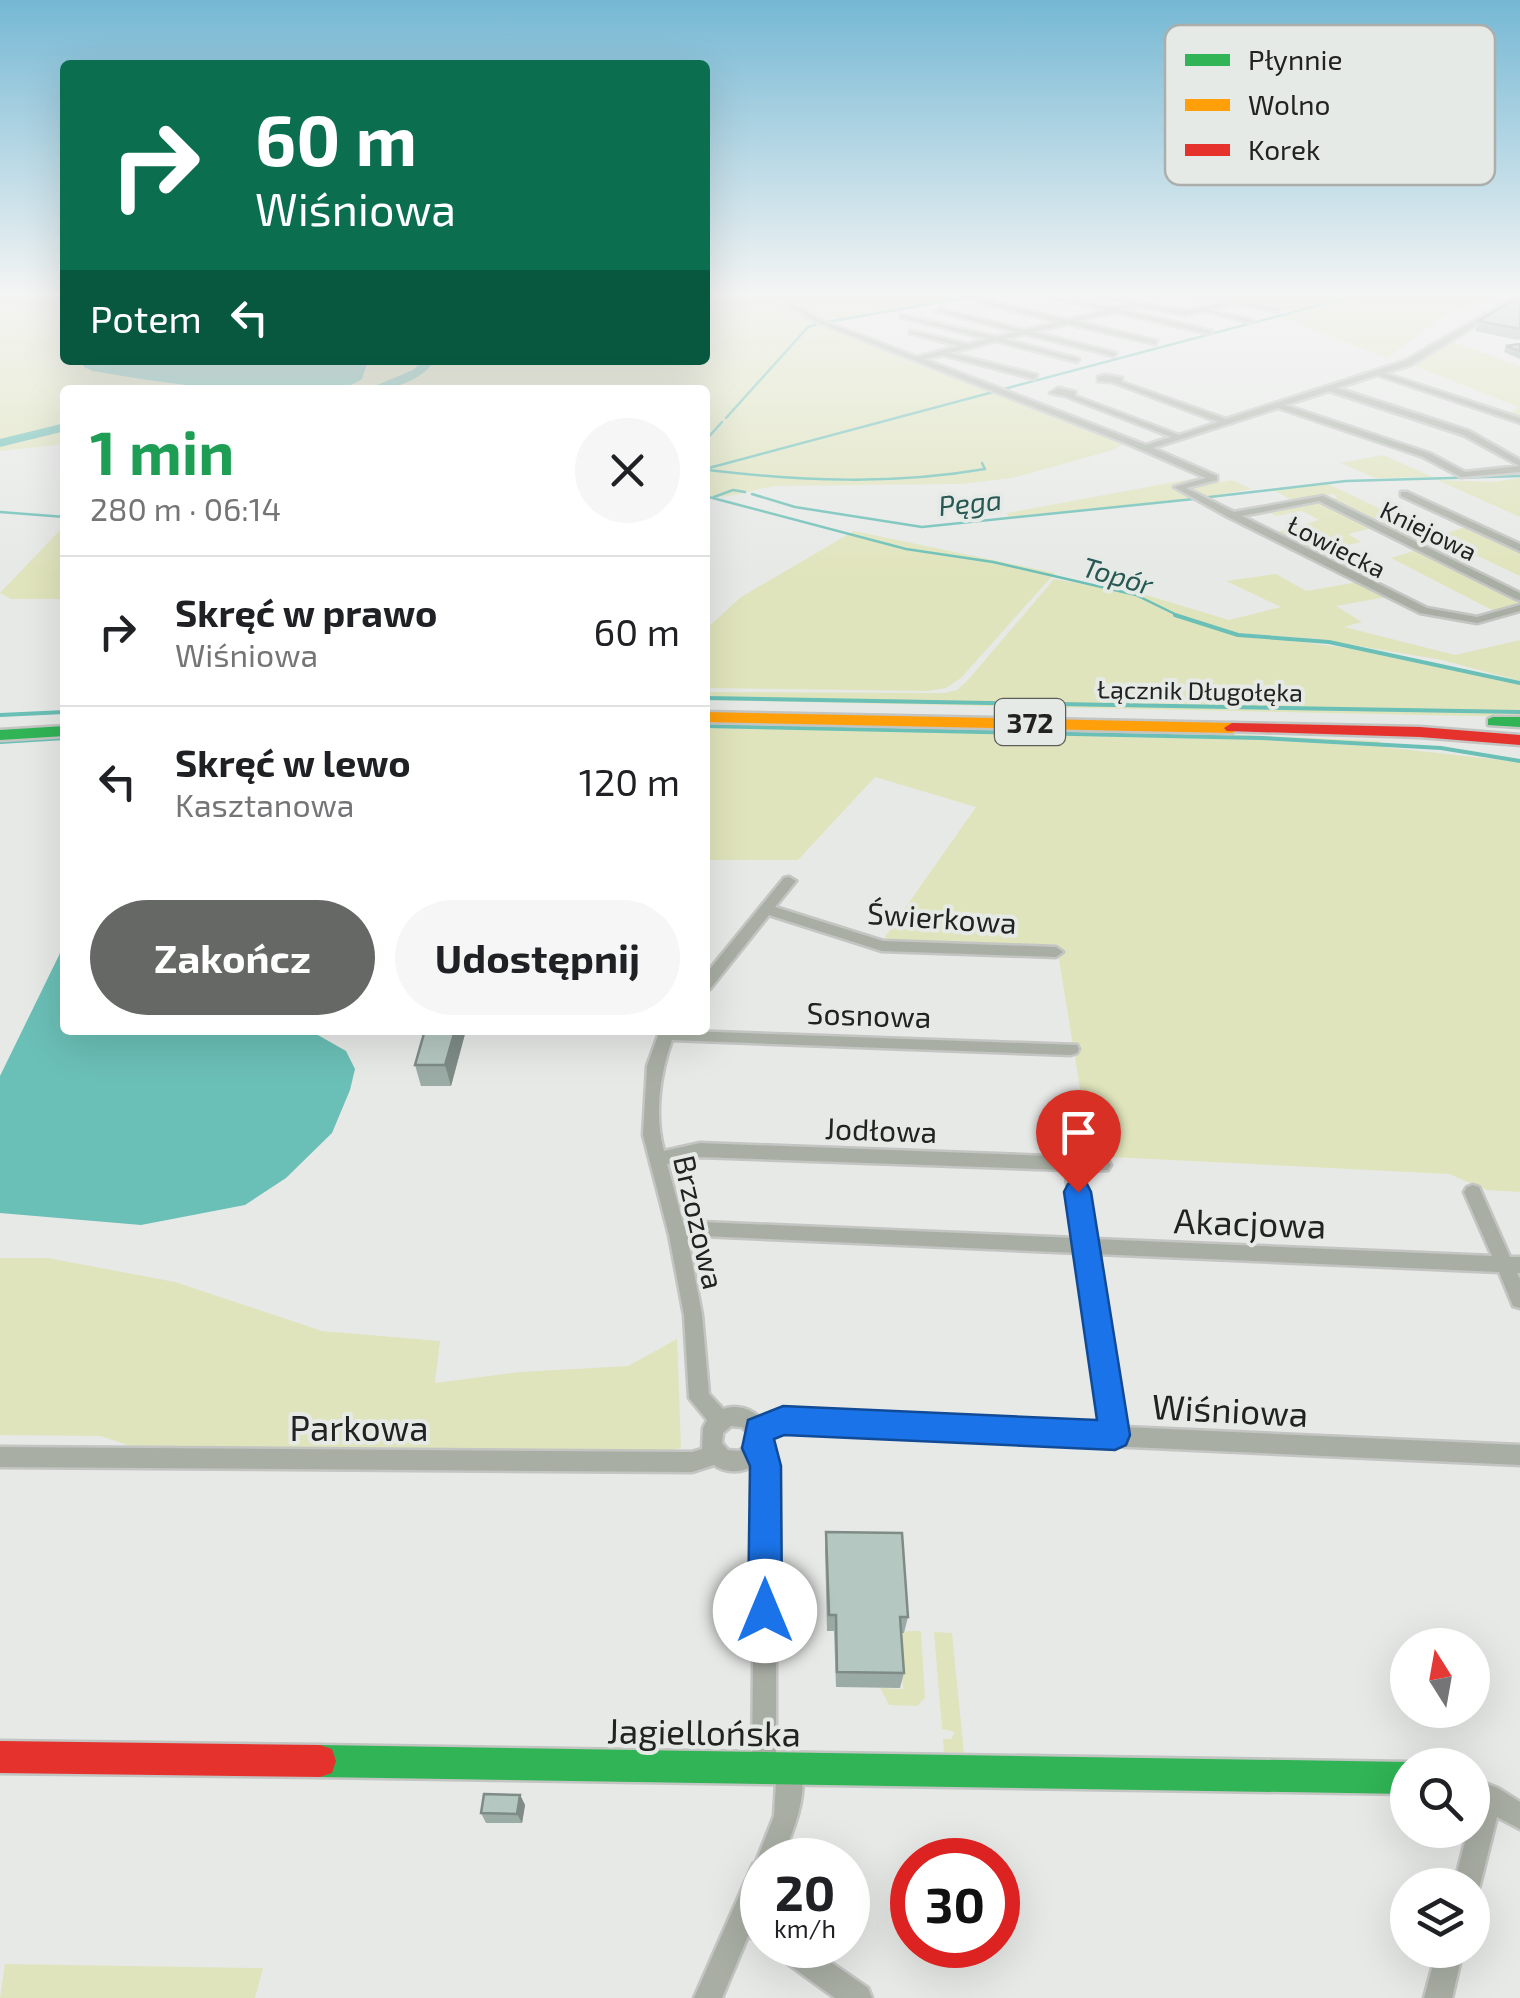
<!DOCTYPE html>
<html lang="pl">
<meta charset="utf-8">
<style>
:root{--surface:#fff;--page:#f6f6f6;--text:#202124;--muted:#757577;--line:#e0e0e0;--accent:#666866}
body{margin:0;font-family:"Exo 2",sans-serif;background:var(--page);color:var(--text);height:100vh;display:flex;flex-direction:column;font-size:38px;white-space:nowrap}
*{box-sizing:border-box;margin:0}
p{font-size:32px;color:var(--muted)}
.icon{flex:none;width:55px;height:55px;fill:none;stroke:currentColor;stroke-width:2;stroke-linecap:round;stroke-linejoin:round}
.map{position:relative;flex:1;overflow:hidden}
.drawer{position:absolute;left:60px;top:385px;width:650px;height:650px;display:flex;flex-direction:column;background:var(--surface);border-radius:10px;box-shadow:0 10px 40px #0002}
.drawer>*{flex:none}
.top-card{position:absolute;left:60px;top:60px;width:650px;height:305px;border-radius:10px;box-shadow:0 10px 40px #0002;background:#0b6e4f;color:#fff;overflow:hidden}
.needle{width:65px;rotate:349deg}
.tools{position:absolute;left:1390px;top:1628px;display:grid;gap:20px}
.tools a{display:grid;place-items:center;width:100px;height:100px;border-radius:50%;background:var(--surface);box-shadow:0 10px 40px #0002;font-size:50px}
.speed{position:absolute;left:740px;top:1838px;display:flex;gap:20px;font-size:50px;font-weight:700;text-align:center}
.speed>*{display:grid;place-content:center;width:130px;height:130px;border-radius:50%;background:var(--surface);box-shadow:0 10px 40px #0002;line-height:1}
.speed small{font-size:25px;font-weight:400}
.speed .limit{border:15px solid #d22;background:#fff;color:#111}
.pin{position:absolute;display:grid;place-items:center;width:85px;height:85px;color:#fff;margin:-102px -42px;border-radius:50% 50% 50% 0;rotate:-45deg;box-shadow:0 0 10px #0007}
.pin .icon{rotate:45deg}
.me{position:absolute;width:110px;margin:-55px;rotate:0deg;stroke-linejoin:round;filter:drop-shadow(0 0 8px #0008)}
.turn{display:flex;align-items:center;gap:35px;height:210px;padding:0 30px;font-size:45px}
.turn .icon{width:130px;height:130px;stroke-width:2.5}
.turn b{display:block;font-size:70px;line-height:85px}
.then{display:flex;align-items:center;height:95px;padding:0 30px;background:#0003;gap:20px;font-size:38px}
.round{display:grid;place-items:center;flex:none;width:105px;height:105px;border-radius:52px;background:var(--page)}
.headline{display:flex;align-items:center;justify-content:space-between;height:170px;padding:0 30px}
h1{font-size:60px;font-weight:700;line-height:75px;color:#1e9e55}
.primary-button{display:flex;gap:20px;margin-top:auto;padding:20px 30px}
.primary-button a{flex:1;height:115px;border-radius:60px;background:var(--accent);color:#fff;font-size:40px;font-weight:700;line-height:115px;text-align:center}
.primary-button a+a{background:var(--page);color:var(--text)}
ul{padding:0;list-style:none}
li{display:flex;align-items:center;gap:30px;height:150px;padding:0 30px;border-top:2px solid var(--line)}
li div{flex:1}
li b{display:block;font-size:38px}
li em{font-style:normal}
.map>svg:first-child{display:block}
.green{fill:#e0e4bc}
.water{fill:#6abfb6}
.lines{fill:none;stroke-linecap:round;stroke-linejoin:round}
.stream-far1{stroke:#6abfb6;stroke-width:2.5}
.stream{stroke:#6abfb6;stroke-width:4}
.river{fill:#6abfb6;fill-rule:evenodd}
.street-casing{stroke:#c3c5c3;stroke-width:5}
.fast-casing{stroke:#c3c5c3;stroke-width:5}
.slow-casing{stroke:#c3c5c3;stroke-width:5}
.jam-casing{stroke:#c3c5c3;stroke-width:5}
.street{fill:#a8aea4;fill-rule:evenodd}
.fast{fill:#30b455;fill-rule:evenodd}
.slow{fill:#ff9f0a;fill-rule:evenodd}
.jam{fill:#e5322d;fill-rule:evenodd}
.wall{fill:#9baba5}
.shaded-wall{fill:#7e8b86}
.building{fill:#b4c7c0;stroke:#7e8b86;stroke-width:2.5}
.route{fill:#1a73e8;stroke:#114b97;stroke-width:2.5}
.labels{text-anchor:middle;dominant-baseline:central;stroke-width:8;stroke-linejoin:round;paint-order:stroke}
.far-street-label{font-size:25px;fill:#212221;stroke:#e6eae6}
.far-water-label{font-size:28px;font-style:italic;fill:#275853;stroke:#e6eae6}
.shield{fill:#e6eae6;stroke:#5c5e5c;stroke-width:2.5}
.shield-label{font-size:28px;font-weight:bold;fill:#212221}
.street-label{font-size:30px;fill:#212221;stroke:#e6eae6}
.near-street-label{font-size:35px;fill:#212221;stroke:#e6eae6}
.key{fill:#e6eae6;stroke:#abaeab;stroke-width:2.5}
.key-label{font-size:28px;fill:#212221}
</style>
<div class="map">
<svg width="1520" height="1998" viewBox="0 0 1520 1998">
<rect width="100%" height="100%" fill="#e7e9e7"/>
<g class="green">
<polygon points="0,296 65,296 65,360 80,360 84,367 207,390 65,390 65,444 0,451"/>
<path d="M705 296H773L807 318 900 358 1127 442 1113 450 1012 478 961 484 776 486C750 489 731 501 705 495V390H341C357 385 365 376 368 360H705Z"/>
<polygon points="784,296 970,296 828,321 807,314"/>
<polygon points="1204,296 1498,296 1448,313 1387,358 1280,317 1296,311"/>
<polygon points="1519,300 1449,341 1520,366 1520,420 1508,415 1519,407 1410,364 1386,372"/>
<polygon points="1382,455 1385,456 1433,477 1375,478 1341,463"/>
<polygon points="1207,476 1171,487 1194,498 1009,518 1007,513"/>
<polygon points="1520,478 1520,517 1437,480 1494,482"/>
<polygon points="1232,480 1252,489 1216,495 1326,483 1437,536 1469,526 1520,550 1520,576 1436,536 1414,541 1520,595 1520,603 1494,611 1391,558 1416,550 1373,528 1348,534 1361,542 1314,553 1273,533 1319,520 1302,511 1276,516 1269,512 1337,498 1334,494 1293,501 1272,489 1205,499 1185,488"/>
<polygon points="65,525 65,599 11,599 0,593"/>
<polygon points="854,531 1055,573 961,678 946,688 927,691 705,688 705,630 741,597"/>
<polygon points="1276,574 1306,591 1358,582 1386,597 1336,606 1362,622 1344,627 1455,655 1520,640 1520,681 1442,660 1317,639 1226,632 1377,652 1520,684 1520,717 705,700 705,692 945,693 957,690 968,680 1054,579 1146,595 1229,620 1281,607 1226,581"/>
<polygon points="705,722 1174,732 1380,741 1383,747 1520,762 1520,1192 1487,1190 1449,1174 1091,1156 1057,947 880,944 976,807 875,777 798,860 705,860"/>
<polygon points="0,1258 48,1258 175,1282 322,1331 440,1341 435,1383 520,1372 628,1366 677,1339 681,1448 645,1456 137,1448 100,1436 0,1435"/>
<polygon points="908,1631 921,1631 925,1698 917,1706 889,1705 880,1688 903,1689 899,1634"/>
<polygon points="934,1632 952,1633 964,1753 944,1752 943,1739 951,1739 955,1732 942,1729"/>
<polygon points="5,1964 263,1968 255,1998 0,1998"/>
</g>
<g class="water">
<path d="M80 360H368L362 379C320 410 147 380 93 371L84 367Z"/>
<polygon points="65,943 65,1030 309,1030 346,1051 355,1069 350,1090 332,1133 286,1178 245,1205 141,1225 0,1213 0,1076"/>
</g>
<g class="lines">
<g class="stream-far1">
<polyline points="827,322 975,296"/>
<polyline points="1004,389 1354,296"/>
<polyline points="726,418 808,327 820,323"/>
<polyline points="705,441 722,422"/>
<polyline points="705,469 997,391"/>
<path d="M708 470C801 481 892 485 985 469L982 463"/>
<polyline points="752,494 795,507 922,527 1194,499"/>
<polyline points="705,496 906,549 993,562 1136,595 1183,618"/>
<polyline points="714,497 733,490 745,492"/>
<polyline points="1201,498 1346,481 1520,476"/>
<polyline points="0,512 65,517"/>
</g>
<g class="stream">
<polyline points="1175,615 1238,635 1329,642 1520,683"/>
<polyline points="705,698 1520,712"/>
<polyline points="0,715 65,712"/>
<polyline points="705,726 1261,738 1441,748 1520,761"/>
<polyline points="0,742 65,738"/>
</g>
<g class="river">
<path d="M423 360H436C419 382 393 390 365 390L413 370Z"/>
<polygon points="65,423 65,431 0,447 0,439"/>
</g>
<g class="street-casing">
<g id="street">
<polygon points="774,296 781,296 818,319 917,357 959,346 910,333 910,331 968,344 987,339 901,317 901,315 996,337 1017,332 937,311 940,309 1025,330 1059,322 978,302 980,299 1068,320 1106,310 1045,296 1114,308 1130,304 1100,296 1186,311 1224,302 1193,296 1280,308 1278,311 1233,304 1209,310 1253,320 1251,323 1204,311 1186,315 1138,306 1122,310 1212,331 1210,334 1114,312 1076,321 1157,341 1155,344 1068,324 1033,332 1116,353 1114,356 1025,334 1004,339 1079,359 1077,362 996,341 950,353 1037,375 1034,379 943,355 924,359 1146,445 1171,437 1065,396 1050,393 1058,388 1075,392 1075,396 1179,435 1218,422 1112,382 1098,381 1098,377 1106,375 1122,378 1122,382 1226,419 1405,361 1516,296 1520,296 1520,299 1411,365 1384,373 1520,418 1520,423 1377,375 1337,388 1469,431 1520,460 1520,466 1463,435 1329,391 1285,405 1429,453 1465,472 1520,466 1520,472 1461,477 1423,457 1278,408 1153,448 1217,476 1217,480 1186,488 1234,512 1323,496 1520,593 1520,600 1516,599 1319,501 1242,516 1427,608 1477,617 1520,605 1520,611 1477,623 1420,613 1228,517 1174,487 1206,478 1128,444 814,321"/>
<polygon points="1401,492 1407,492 1520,544 1520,551 1401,496"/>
<polygon points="789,877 796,881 775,907 883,941 1056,947 1063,952 1056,957 882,951 769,915 710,989 705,990 705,975 784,878"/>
<path d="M660 1030 1077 1045 1079 1049 1077 1053 1071 1055 672 1040C660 1073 654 1116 664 1151L700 1143 1102 1158 1108 1160 1111 1165 1108 1170 1083 1171 1094 1239 1492 1256 1464 1192 1467 1187 1473 1185 1479 1187 1510 1257H1520V1273H1517L1520 1279V1308L1513 1306 1499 1272 1096 1254 1124 1427 1520 1445V1465L784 1431 769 1437 768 1448 776 1466V1766L773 1775 764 1778 755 1775 752 1766 755 1464C743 1474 725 1473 714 1465L692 1472 0 1467V1447L692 1452 702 1449 703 1428 707 1420 689 1398 684 1315 669 1235 643 1135 647 1066ZM700 1157 1065 1170 1075 1238 702 1222 684 1226 667 1164ZM702 1236 1078 1253 1103 1426 783 1412 762 1420C752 1409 738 1404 723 1409L709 1394 702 1315 688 1240ZM731 1426 742 1427 749 1434 748 1443 739 1451 728 1450 722 1443 723 1433Z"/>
<path d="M789 1754 798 1757C811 1789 794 1830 781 1860H762V1902L759 1911 762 1914V1943L748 1936 722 1998H694L753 1864 756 1862 774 1816 777 1766 780 1757Z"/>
<polygon points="1472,1778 1498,1788 1520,1802 1520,1829 1497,1817 1480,1885 1476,1894 1472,1896 1472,1885 1454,1885 1468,1830 1472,1830 1475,1805 1472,1804"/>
<polygon points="770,1945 806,1945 868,1988 872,1998 835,1998 774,1954"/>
<polygon points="1437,1950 1463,1950 1452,1998 1424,1998"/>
</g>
</g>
<g class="fast-casing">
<g id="fast">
<polygon points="1493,717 1520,717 1520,727 1488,725 1488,719"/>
<polygon points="65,726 65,736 0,740 0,730"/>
<polygon points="320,1745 1408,1762 1416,1765 1408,1765 1408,1794 320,1777 308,1773 304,1761 308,1749"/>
</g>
</g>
<g class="slow-casing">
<polygon id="slow" points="705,712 1232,723 1240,728 1232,733 705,722"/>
</g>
<g class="jam-casing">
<g id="jam">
<polygon points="1232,723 1420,727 1520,735 1520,745 1420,737 1227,731 1224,728"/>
<polygon points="0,1741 320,1745 332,1749 336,1761 332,1773 320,1777 0,1773"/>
</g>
</g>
<use href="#street" class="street"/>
<use href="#fast" class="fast"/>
<use href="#slow" class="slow"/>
<use href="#jam" class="jam"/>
</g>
<g class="wall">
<polygon points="1520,296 1520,339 1518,340 1475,331 1479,321"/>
<polygon points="1520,344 1520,359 1504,352 1506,346"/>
<polygon points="418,1030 466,1030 451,1086 421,1086 415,1065 424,1034 419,1034"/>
<polygon points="826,1532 908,1617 904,1633 901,1633 904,1673 900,1688 836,1687 834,1631 827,1631 825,1550"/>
<polygon points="520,1795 525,1805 522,1823 486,1823 481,1813"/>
</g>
<g class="shaded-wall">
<polygon points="455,1030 466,1030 451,1086 445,1065"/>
<polygon points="520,1795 525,1805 522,1823 517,1814"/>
</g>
<g class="building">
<polygon points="1520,296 1520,329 1479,321"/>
<polygon points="1520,344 1520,351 1506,346"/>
<polygon points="425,1030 455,1030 445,1065 415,1065"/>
<polygon points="826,1532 902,1533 908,1617 900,1617 904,1673 837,1672 836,1615 829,1615"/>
<polygon points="484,1794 520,1795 517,1814 481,1813"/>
</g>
<linearGradient id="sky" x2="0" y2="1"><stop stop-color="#75b8d4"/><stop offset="0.51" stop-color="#f4f5f4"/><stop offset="1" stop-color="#f4f5f4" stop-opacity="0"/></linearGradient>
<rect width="1520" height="575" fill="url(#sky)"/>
<polygon class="route" points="1078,1181 1087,1184 1091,1192 1130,1435 1126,1445 1115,1450 784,1435 774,1439 781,1466 782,1611 777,1623 765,1628 753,1623 748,1611 750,1466 742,1448 748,1420 783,1406 1097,1420 1064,1192 1068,1184"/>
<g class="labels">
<g class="far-street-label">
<text transform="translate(1429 530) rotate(26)">Kniejowa</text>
<text transform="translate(1337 546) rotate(27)">Łowiecka</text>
<text transform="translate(1200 690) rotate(1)">Łącznik Długołęka</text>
</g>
<g class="far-water-label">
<text transform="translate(970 502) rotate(-6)">Pęga</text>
<text transform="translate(1118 575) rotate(16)">Topór</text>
</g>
<rect class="shield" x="995" y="699" width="70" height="46" rx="8"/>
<g class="shield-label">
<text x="1030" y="722">372</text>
</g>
<g class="street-label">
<text transform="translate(942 917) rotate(4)">Świerkowa</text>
<text transform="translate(869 1014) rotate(2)">Sosnowa</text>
<text transform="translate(881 1129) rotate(2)">Jodłowa</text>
<text transform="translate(700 1222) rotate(77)">Brzozowa</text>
</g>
<g class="near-street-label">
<text transform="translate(1250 1222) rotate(2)">Akacjowa</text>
<text transform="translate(1230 1409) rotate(3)">Wiśniowa</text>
<text x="359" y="1427">Parkowa</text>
<text transform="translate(704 1731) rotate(1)">Jagiellońska</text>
</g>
</g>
<rect x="1165" y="25" width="330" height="160" rx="15" class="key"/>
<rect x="1185" y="54" width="45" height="12" fill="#30b455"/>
<rect x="1185" y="99" width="45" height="12" fill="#ff9f0a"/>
<rect x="1185" y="144" width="45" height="12" fill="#e5322d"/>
<g class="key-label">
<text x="1248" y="70">Płynnie</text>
<text x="1248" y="115">Wolno</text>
<text x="1248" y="160">Korek</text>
</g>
</svg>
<div class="tools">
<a><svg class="needle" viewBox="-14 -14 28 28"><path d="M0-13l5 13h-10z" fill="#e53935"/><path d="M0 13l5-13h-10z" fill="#757577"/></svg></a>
<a><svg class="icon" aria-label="search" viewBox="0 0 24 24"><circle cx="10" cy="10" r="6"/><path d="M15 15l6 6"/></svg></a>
<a><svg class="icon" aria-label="layers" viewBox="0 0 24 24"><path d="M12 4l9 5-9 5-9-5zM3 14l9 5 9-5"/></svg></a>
</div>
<div class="speed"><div>20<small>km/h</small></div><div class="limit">30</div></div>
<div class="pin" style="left:1078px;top:1192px;background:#d93025"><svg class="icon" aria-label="arrive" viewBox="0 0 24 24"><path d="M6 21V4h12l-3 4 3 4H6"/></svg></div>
<svg class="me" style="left:765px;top:1611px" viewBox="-20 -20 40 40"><circle r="19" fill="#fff"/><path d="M0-13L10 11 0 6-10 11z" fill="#1a73e8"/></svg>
<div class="top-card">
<div class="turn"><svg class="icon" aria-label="right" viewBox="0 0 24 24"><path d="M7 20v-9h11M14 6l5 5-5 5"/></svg><div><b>60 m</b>Wiśniowa</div></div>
<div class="then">Potem<svg class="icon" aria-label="left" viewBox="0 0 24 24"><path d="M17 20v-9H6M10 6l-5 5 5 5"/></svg></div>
</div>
<section class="drawer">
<div class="headline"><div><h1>1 min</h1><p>280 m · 06:14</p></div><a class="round"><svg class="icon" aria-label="close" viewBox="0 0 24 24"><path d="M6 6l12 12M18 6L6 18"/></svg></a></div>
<ul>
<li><svg class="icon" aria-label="right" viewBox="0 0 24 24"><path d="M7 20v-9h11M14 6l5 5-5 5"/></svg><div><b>Skręć w prawo</b><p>Wiśniowa</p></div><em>60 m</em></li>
<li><svg class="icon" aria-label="left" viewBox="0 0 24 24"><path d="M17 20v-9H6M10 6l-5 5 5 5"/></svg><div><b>Skręć w lewo</b><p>Kasztanowa</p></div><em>120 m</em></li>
</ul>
<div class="primary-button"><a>Zakończ</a><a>Udostępnij</a></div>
</section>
</div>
